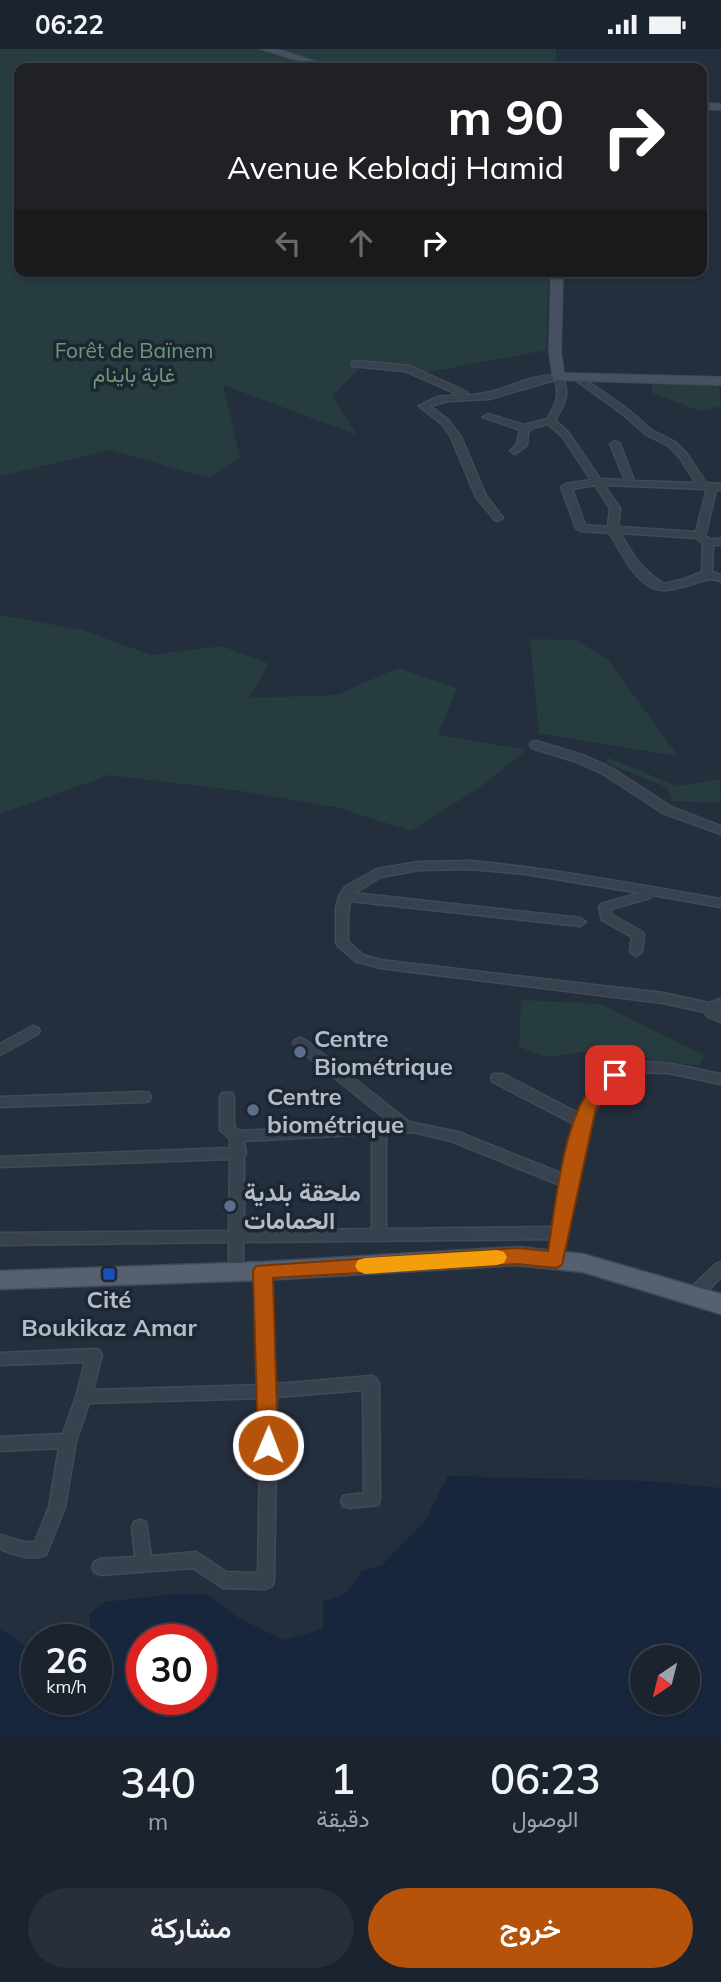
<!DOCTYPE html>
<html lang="ar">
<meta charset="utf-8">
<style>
:root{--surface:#1b232e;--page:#282f3a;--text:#f1f3f6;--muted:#a0a4aa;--line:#39404a;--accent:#b45309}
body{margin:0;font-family:Mulish,Vazirmatn,sans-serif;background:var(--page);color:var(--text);direction:rtl;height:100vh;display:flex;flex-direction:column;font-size:26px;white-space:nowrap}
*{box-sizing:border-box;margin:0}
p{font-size:23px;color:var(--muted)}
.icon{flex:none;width:38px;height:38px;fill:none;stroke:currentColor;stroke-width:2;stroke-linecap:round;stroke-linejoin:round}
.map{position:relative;height:1688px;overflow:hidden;direction:ltr}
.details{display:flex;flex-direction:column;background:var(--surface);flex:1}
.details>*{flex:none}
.hud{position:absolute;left:14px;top:14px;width:693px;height:214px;border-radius:14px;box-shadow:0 2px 5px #0004,0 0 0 2px var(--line);direction:rtl;background:#202124;color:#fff;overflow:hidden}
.needle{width:46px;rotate:215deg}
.fabs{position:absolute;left:630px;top:1596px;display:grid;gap:14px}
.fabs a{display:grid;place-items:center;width:70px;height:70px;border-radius:50%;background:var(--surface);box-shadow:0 2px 5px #0004,0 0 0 2px var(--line);font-size:35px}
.speed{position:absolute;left:21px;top:1575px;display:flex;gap:14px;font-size:35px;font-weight:700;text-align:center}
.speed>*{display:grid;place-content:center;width:91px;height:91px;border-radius:50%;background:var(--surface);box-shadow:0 2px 5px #0004,0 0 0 2px var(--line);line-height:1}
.speed small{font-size:18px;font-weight:400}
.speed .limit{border:10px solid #d22;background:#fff;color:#111}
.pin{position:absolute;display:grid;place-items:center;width:60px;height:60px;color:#fff;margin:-30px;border-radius:14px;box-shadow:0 4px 10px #0006}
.me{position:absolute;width:77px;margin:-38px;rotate:1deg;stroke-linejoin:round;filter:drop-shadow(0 0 5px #0008)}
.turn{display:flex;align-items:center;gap:24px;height:147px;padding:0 28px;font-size:32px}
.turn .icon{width:91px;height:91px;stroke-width:2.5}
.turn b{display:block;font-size:49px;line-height:60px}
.lanes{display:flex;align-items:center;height:66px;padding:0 28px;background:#0003;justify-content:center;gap:35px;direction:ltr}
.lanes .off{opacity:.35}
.eta{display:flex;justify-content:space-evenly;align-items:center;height:119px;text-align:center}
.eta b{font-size:42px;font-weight:600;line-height:49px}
.button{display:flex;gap:14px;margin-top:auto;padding:14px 28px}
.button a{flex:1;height:80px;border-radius:42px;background:var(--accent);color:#fff;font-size:28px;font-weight:600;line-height:80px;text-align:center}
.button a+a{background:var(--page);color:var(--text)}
.status{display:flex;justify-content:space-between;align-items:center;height:49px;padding:0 35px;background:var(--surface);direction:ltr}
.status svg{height:19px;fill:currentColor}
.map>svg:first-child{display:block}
.green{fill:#263c3f}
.water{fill:#17263c;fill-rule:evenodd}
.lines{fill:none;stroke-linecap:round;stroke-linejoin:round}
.street-casing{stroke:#414a57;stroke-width:3}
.secondary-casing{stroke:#414a57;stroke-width:2}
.primary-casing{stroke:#414a57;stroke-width:3}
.street{fill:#38414e;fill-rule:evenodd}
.secondary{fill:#465061;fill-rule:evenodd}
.primary{fill:#56606e;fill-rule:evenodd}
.route{fill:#b45309;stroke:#753606;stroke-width:2}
.slow{fill:#f59e0b}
.service-dot{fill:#5c6f8a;stroke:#1d2633;stroke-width:2.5}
.transit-dot{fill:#1a4fb4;stroke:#1d2633;stroke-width:2.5}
.labels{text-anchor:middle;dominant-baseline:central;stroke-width:7;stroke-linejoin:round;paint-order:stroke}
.far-park-label{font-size:21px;fill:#6b9a76;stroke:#1d2633}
.poi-label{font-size:24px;font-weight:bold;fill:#b4bcc9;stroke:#1d2633;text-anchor:start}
</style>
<div class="status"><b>06:22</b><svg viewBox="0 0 49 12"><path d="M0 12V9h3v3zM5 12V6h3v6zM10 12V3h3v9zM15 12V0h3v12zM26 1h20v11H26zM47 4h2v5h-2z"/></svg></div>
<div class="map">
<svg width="721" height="1688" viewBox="0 0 721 1688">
<rect width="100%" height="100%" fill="#242f3e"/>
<g class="green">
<polygon points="0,0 556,0 556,19 19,19 19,222 549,222 546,301 429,323 360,318 332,347 357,386 223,336 240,409 209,429 111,401 0,427"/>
<polygon points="652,334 719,336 721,357 700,362 652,344"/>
<polygon points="0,566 82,581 151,606 222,597 269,615 249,649 336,646 398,619 457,639 438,686 526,701 482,737 411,782 336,758 241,742 109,726 0,765"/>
<polygon points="530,590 576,591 608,611 678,707 539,684"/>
<polygon points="609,709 677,737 720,730 721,754 672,752 668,739 606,714"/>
<polygon points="521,951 601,955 704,1006 700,1017 643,1009 623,1013 590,1002 546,1008 519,998"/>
</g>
<path class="water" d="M448 1427 650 1432 721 1439V1688H0V1580L37 1604V1650H96V1591H92L89 1565 105 1553 173 1545 209 1546 240 1570 284 1591 323 1580V1552L344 1546 362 1522 382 1516 425 1472ZM142 1591H201V1650H142ZM642 1608H688V1654H642Z"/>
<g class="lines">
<g class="street-casing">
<g id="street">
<path d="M355 312 410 317 467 343 468 346C500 346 529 324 561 326 571 344 565 355 555 371L568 383 600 430 625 431 610 395 615 392 620 395 634 432 696 434 680 409 669 397 645 385 624 366 573 329 580 327 630 362 651 381 675 393 687 405 706 434 721 435V441H716L705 487 710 490H721V496H713L712 523 721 526V532C705 528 704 532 689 536 681 538 669 542 661 541 637 538 620 502 610 484L581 482 576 479 561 438 566 435 591 431 562 387 548 375 532 379 528 384 527 396 515 405 510 402 517 395 520 381 483 368 488 365 524 376 547 370C555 357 561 347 555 331L489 350 448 352 430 357 448 371 461 388 486 447 503 469 498 472 495 471 476 448 451 388 442 375 419 357 437 348 459 346 405 322 352 317V313ZM595 436 610 459 608 478 585 476 572 440ZM604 436 707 440 696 483 618 478 620 459ZM620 484 696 489 703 494 702 523 685 530 664 535C642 522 632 505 620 484Z"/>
<polygon points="536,692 585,707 613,720 671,758 721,777 721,785 663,764 605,726 577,713 532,699 530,696 532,693"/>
<path d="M470 812C555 820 637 836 721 850V858L652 846 650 849 611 860 612 866 642 883 644 886 642 903 636 907 630 903 632 888 602 871 599 858 601 855 640 844 526 825 470 820 419 821 381 828 354 844 580 869 586 873 580 877 350 852 348 866V892L363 906 380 911 663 944 709 954 721 950V960L718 961 721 963V973L707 967 705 963 663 954 380 919 355 912 338 897 336 894V859L339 847 345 838 377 820 419 813Z"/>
<polygon points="33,977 38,979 40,982 38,985 0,1006 0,995"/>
<path d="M300 989 305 991 409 1073 458 1083 563 1125 576 1076 493 1033 491 1029 493 1025H503L580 1065C584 1057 588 1048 593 1041 626 996 676 1017 721 1025V1035L668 1024 637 1023 619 1030 603 1048 592 1069 582 1098 563 1211 561 1215 556 1217 551 1215 549 1211 552 1190 243 1193V1223L241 1227 236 1229 231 1227 229 1223V1193L0 1196V1184L229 1182 230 1110 0 1118V1108L230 1099V1090L220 1081V1048L222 1044H232L234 1048V1078L239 1082 391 1074 295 997 293 994 295 991ZM413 1083 451 1092 560 1136 554 1178 386 1180V1085ZM372 1085V1180L244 1182V1108L246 1104 244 1092Z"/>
<polygon points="144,1043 149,1044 151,1048 149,1052 144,1053 0,1058 0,1048"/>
<path d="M721 1213V1228C712 1237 700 1254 687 1250L685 1246 687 1242 716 1215Z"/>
<path d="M263 1216 268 1218 270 1222 276 1335 371 1327 376 1329 379 1334 380 1451 378 1456 349 1459 343 1457 341 1452 343 1447 364 1444 363 1341 277 1348 274 1532 272 1537 266 1540 223 1539 193 1519 100 1526 94 1523 92 1518 94 1513 100 1510 135 1508 132 1478 134 1473 140 1471 146 1473 151 1507 196 1503 226 1523 258 1524 261 1349 89 1354 76 1392 65 1458 46 1506C30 1512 15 1506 0 1500V1486L24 1493H35L49 1458 59 1399 0 1402V1388L63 1385 76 1348 85 1313 0 1316V1304L94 1300 99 1301 102 1306 93 1341 261 1336 256 1222 258 1218Z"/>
</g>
</g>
<g class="secondary-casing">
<g id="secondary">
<polygon points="261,0 277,0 336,19 321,19"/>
<polygon points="702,54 721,55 721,61 702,60"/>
<polygon points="551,222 563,222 561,303 564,324 721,328 721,336 553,331 549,303"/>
</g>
</g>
<g class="primary-casing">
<polygon id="primary" points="517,1198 583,1205 721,1245 721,1265 583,1223 517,1216 263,1231 0,1240 0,1222 263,1213"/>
</g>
<use href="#street" class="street"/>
<use href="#secondary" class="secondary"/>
<use href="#primary" class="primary"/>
</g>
<path class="route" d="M615 1020 624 1026 596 1059 562 1216 556 1219 517 1215 273 1229 278 1396 275 1402 268 1405 261 1402 258 1396 253 1222 256 1217 517 1199 548 1202C556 1157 564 1036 615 1020Z"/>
<polygon class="slow" points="497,1201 504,1203 507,1208 504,1214 497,1216 365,1225 358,1222 355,1217 358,1211 365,1209"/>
<g class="service-dot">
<circle cx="300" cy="1003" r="7"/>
<circle cx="253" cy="1061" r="7"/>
<circle cx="230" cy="1157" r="7"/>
</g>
<rect class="transit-dot" x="102" y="1218" width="14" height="14" rx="3.5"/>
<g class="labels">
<g class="far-park-label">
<text x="134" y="301">Forêt de Baïnem<tspan x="134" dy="24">غابة باينام</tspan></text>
</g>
<g class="poi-label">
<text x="314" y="989">Centre<tspan x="314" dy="28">Biométrique</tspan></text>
<text x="267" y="1047">Centre<tspan x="267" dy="28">biométrique</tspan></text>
<text x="244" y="1143">ملحقة بلدية<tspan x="244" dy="28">الحمامات</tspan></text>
<text x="109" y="1250" text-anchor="middle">Cité<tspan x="109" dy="28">Boukikaz Amar</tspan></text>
</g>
</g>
</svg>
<div class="fabs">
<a><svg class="needle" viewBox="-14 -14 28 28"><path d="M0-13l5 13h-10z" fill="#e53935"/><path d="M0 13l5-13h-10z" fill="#a0a4aa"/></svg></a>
</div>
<div class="speed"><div>26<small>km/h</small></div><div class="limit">30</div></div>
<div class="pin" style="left:615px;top:1026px;background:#d93025"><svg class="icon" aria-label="arrive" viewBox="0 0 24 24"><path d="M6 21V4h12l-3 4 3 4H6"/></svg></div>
<svg class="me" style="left:268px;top:1396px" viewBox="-20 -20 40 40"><circle r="17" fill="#b45309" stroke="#fff" stroke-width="3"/><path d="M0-11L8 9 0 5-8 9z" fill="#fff"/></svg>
<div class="hud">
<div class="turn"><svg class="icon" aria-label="right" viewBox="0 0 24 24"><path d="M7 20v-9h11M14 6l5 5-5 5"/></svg><div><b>90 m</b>Avenue Kebladj Hamid</div></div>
<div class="lanes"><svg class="icon off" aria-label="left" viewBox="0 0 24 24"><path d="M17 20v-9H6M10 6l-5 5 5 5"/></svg><svg class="icon off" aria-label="ahead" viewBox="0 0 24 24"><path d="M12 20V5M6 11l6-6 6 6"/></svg><svg class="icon" aria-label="right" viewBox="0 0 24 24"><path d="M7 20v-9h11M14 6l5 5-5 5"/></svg></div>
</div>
</div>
<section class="details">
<div class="eta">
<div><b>06:23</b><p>الوصول</p></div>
<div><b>1</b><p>دقيقة</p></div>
<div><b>340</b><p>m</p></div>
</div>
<div class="button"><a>خروج</a><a>مشاركة</a></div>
</section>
